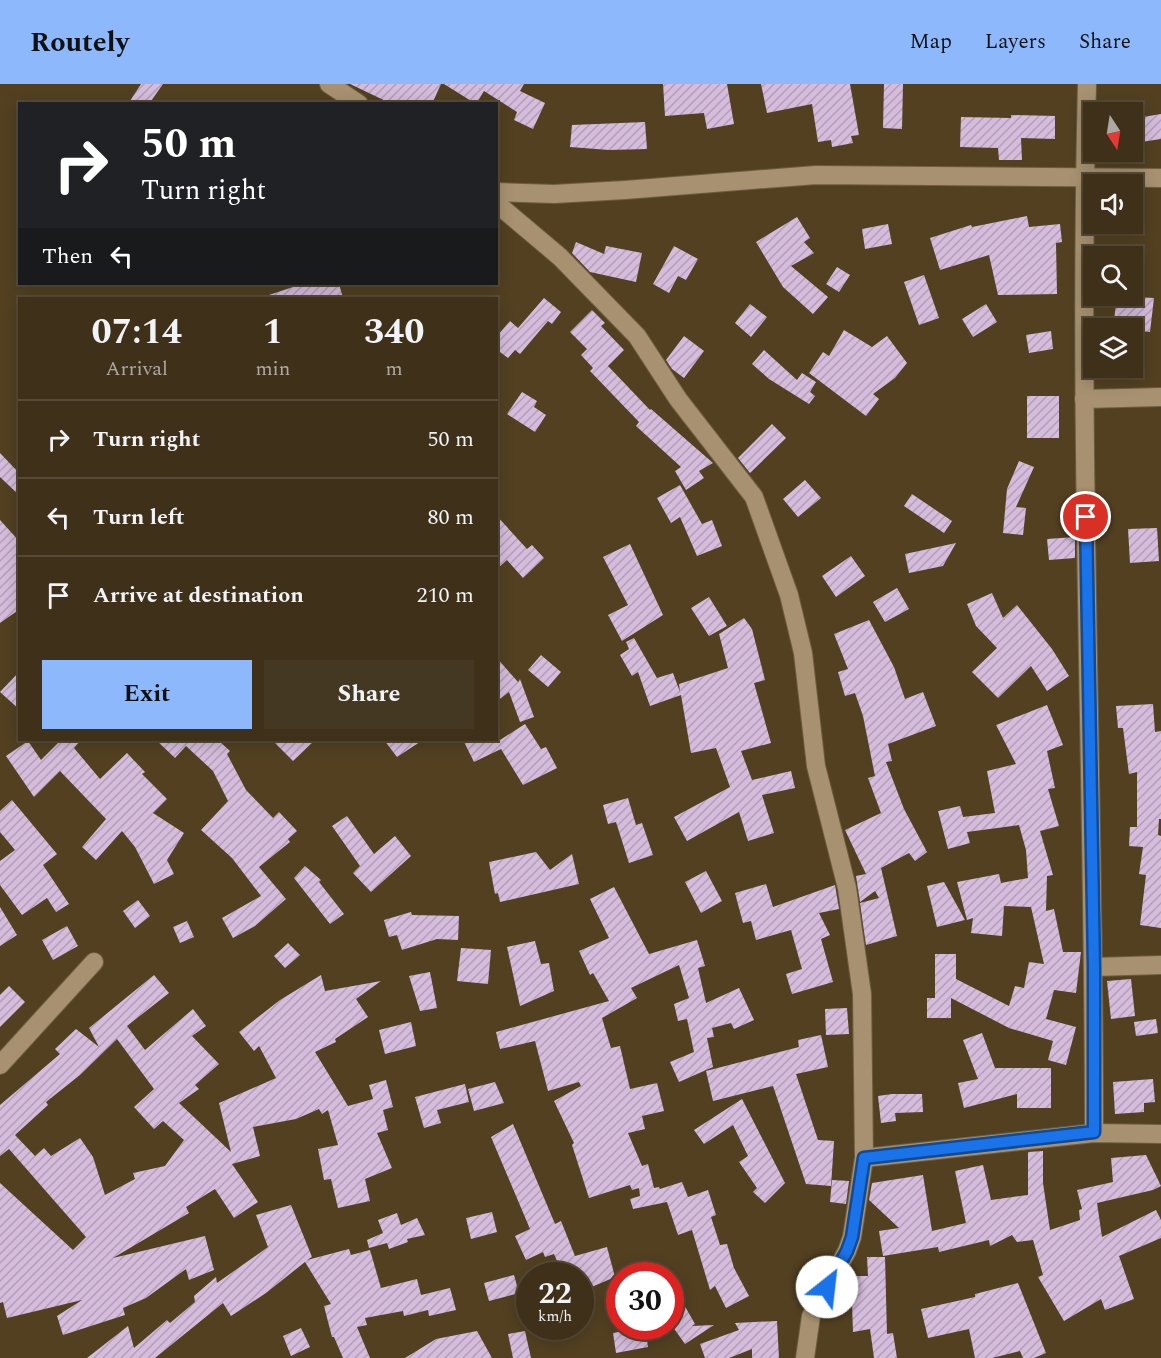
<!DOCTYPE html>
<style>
:root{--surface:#3e3019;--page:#453822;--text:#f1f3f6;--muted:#ada9a2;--line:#574b38;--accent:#8db9fc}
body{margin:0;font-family:Spectral,serif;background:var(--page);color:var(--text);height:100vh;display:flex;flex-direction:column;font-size:22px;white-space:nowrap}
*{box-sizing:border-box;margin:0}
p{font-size:20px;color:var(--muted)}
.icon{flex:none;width:33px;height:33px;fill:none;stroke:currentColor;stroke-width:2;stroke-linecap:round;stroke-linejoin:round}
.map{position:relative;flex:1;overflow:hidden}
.details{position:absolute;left:18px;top:213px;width:480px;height:444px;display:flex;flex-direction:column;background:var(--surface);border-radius:0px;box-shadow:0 3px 15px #0003,0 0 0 2px var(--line)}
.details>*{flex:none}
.hud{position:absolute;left:18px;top:18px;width:480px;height:183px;border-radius:0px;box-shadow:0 3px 15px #0003,0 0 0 2px var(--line);background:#202124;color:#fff;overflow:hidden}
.needle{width:39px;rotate:168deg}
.tools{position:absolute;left:1083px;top:18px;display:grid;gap:12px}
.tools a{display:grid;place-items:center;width:60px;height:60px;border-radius:0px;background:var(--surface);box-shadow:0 3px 15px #0003,0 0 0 2px var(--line);font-size:30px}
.speed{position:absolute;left:516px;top:1178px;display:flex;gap:12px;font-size:30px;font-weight:700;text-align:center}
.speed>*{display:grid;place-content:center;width:78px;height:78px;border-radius:50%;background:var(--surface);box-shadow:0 3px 15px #0003,0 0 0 2px var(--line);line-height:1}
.speed small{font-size:15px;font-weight:400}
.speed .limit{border:9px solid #d22;background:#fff;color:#111}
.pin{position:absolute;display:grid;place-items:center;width:51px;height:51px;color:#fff;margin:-26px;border:3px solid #fff;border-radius:50%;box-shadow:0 2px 6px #0007}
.me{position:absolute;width:66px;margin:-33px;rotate:29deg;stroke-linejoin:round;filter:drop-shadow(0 0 4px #0008)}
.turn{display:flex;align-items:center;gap:21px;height:126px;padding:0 24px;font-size:27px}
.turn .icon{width:78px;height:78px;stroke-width:2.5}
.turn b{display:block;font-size:42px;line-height:51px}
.then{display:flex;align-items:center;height:57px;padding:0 24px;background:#0003;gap:12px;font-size:22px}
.eta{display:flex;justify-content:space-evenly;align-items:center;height:102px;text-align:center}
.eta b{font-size:36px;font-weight:700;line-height:42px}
.button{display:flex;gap:12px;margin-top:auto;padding:12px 24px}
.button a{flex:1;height:69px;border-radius:0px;background:var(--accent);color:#111;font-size:24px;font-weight:700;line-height:69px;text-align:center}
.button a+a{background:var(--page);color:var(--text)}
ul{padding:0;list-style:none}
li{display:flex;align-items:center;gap:18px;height:78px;padding:0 24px;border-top:2px solid var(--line)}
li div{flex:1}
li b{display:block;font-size:22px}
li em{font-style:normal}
header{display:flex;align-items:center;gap:36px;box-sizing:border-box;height:84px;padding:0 30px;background:var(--accent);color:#111}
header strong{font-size:28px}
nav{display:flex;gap:33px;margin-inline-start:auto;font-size:21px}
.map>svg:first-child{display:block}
.building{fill:url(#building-hatch);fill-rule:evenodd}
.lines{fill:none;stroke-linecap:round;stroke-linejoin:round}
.minor-casing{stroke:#6d5e41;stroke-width:20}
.minor{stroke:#a79170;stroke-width:18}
.route-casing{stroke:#114b97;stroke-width:15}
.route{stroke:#1a73e8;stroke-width:10}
</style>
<header>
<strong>Routely</strong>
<nav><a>Map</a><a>Layers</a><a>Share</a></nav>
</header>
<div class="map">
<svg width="1161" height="1274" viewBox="0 0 1161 1274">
<defs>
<pattern id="building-hatch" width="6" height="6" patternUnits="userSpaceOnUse" patternTransform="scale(1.5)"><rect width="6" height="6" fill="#d5bcdc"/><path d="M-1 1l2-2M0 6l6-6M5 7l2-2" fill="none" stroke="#b29fb6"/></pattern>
</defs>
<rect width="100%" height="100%" fill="#524021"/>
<g class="building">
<polygon points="141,0 163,0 149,20 128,20"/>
<polygon points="350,0 441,0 432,20 392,20"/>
<polygon points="444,0 472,0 480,5 472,0 524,0 520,7 545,19 533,45 514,36 517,28 484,7 476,20"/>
<polygon points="663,0 727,0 734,40 707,45 704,29 665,32"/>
<polygon points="761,0 850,0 859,51 851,52 853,59 832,63 831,56 818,58 812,20 767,29"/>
<polygon points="884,0 903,0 902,45 883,44"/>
<polygon points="1161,30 1161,55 1141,58 1137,34"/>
<polygon points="1011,31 1055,32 1055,55 1021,54 1022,76 999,76 998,64 960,63 961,33 1011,34"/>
<polygon points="645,38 647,65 609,66 570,63 572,41"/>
<polygon points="1027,132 1029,143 1060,140 1062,158 1056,159 1057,210 998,211 989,171 940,186 930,154 971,141 972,143"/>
<polygon points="797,133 810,154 804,158 814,169 791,182 828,213 813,230 783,203 756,158"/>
<polygon points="888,140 892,160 865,165 862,145"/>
<polygon points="576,158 604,170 606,162 642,169 636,198 590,188 572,169"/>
<polygon points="674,162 698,175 686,196 678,192 669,209 653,200"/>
<polygon points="837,183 850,191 839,208 826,200"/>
<polygon points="924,191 939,234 919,241 904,198"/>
<polygon points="302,200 339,200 343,214 267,214 266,212"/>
<polygon points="1117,212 1154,214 1150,248 1113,244"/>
<polygon points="544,214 561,228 552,240 548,237 520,270 515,266 508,274 496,265 496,253 510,237 518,244"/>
<polygon points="750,220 767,233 751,253 735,239"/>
<polygon points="986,220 997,238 973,253 962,235"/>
<polygon points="592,226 605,239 601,242 624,266 608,282 650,326 651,325 713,379 699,387 704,394 686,406 675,387 681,383 636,342 639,338 590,287 593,284 581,271 587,265 570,248"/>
<polygon points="844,246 872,263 887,252 907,279 895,294 873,310 879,315 866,332 809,289 823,268 829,272"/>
<polygon points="1051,247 1053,265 1029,269 1026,251"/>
<polygon points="684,252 704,267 684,294 672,285 666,276"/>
<polygon points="764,266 797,296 802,289 816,298 810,308 815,312 809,320 769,295 752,280"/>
<polygon points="522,308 537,317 534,323 546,331 535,348 507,330"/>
<rect x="1027" y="312" width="32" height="42"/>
<polygon points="772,340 786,354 750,389 738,374"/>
<polygon points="0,369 20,390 20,412 0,393"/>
<polygon points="1019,377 1034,383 1016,423 1026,424 1023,451 1003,449 1007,405"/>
<polygon points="805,396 821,414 798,433 783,415"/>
<polygon points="680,401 702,440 712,436 722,462 697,472 680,433 671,439 657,414"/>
<polygon points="912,410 952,437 944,449 904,422"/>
<polygon points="496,431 527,465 532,461 544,474 523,494 507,476 496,486"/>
<polygon points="0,436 20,458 20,525 0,539"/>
<polygon points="1157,444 1159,477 1130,479 1128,445"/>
<polygon points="1075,453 1075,474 1049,476 1047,455"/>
<polygon points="956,459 943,482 909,489 905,470"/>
<polygon points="630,460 663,531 622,557 608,531 628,521 603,473"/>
<polygon points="851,472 865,492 836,513 822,492"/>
<polygon points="897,504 909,525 885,538 873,518"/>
<polygon points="992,509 1003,534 1017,521 1052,565 1069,592 1047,607 1031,582 998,614 972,588 997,564 976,542 967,520"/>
<polygon points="709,513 727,542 709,552 691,524"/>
<polygon points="744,534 752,545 765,596 754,599 771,659 741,667 752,696 791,687 795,704 762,711 774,749 748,757 739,728 687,757 674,733 730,703 716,664 691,669 681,611 650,622 638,588 632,592 620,571 629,565 626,558 634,554 657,594 673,589 680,608 679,600 728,584 719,550"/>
<polygon points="869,536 894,583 905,615 923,608 936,642 888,660 892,677 886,678 904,725 927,768 915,777 909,769 881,784 897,852 866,861 860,819 879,814 875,807 860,818 856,792 866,790 845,746 881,729 868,694 875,692 863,632 855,609 845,612 838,588 848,585 834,550"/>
<polygon points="541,571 561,588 548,603 528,586"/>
<polygon points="496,573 518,598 520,595 534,633 520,638 509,608 496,618"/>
<polygon points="20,587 20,626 0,608"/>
<polygon points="1153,620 1155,648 1161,647 1161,735 1159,735 1158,751 1161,752 1161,844 1140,841 1146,791 1139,790 1143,763 1129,762 1130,743 1137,743 1137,688 1129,690 1123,644 1118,644 1116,622"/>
<polygon points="1047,621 1063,661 1047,667 1055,704 1048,705 1059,742 1040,747 1053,791 1047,792 1046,827 1054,825 1063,868 1081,868 1076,909 1054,906 1046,935 1076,943 1066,981 1048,976 1053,957 1009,944 951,914 951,934 927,934 927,914 935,914 935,870 956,870 956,895 1009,922 1015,902 1024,904 1029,878 1044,880 1031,823 1004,822 1002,852 971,849 973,834 967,836 957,798 999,790 1001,799 1028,794 1026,766 1019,741 967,748 970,759 948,765 938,727 960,722 963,733 995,729 987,687 1016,680 996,641"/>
<polygon points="525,640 541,665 546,663 557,684 523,701 501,665 474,678 463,656 500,656"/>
<polygon points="61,656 81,656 74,664 100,695 127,669 145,688 142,690 167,715 153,729 184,749 167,776 174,790 154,800 135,763 122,747 96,776 82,763 106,735 60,687 34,713 6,672 28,657 41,676"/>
<polygon points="156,656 218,656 230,667 227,670 246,706 273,734 279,728 297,747 288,755 290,758 259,783 286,815 255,842 233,854 222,834 261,812 232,774 201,746 228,717 213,687 186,662 175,674"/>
<polygon points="272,656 315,656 293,677"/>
<polygon points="384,656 423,656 397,673"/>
<polygon points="628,714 636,741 642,739 653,771 629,779 616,738 608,740 603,721"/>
<polygon points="12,716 57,770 43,781 69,820 56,828 47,814 22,831 0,801 0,777 15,766 0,748 0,727"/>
<polygon points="347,732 374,770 395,752 411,772 371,808 353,789 360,782 332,742"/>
<polygon points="536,768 550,786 572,770 579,800 500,818 498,809 495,810 489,778"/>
<polygon points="305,782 321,796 319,798 344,830 330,840 294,794"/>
<polygon points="706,787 722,817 701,829 685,798"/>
<polygon points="944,798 965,836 937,843 927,802"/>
<polygon points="766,800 773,823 835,801 839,825 819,829 830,851 821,855 833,898 792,910 786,890 802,885 791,846 756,856 751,837 743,839 735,809"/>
<polygon points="614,803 649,870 697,856 705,882 698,884 706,919 739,904 754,936 734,945 731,939 712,944 714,953 707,954 713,983 679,998 670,978 694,968 687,935 678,937 674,920 689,914 679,881 631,904 637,914 602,934 611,964 620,962 630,1005 657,999 664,1027 642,1032 645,1045 628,1049 642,1082 648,1080 654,1104 659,1103 660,1105 682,1098 688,1113 708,1106 716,1131 711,1133 720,1161 727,1160 734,1184 749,1212 726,1224 715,1202 710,1206 692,1146 678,1151 667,1118 633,1125 630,1115 640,1112 639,1104 632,1106 630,1101 589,1114 572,1061 574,1059 554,1017 581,1002 579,998 548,1007 535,957 500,965 496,948 609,917 593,889 590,891 579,867 609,854 590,815"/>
<polygon points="138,816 150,832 135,844 123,827"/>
<polygon points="0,823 17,851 0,862"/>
<polygon points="411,828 412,831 459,832 458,856 437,855 402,866 397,851 389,853 384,836"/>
<polygon points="187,837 194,853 180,859 173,843"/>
<polygon points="67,842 78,862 53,876 42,856"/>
<polygon points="535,857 541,880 549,879 554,907 520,922 507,863"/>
<polygon points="288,859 300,871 285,884 274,872"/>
<polygon points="461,864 491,866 488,900 457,897"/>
<polygon points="430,888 437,924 420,927 409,892"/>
<path d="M154 891 169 909 127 942 145 966 193 925 206 942 192 952 219 980 195 1001 199 1005 179 1019 231 1068 219 1019 276 994 259 962 254 967 239 948 280 916 321 891 325 907 381 897 356 915 368 933 335 955 336 958 315 968 348 1022 373 1015 369 1001 386 996 393 1023 383 1026 388 1046 377 1049 392 1084 365 1095 370 1117 338 1124 331 1095 324 1096 318 1065 338 1061 328 1026 322 1030 319 1025 296 1035 253 1043 260 1072 232 1080 258 1118 234 1134 215 1105 186 1123 189 1129 113 1174 205 1152 214 1186 189 1196 186 1185 146 1214 123 1224 125 1231 63 1251 57 1232 82 1216 7 1234 3 1218 0 1219V1099L73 1166 86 1153 9 1065 0 1072V1021L60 970 55 965 76 945 99 963 89 944ZM117 955 154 1005 134 1023 154 1045 163 1037 184 1056 165 1082 133 1089 135 1095 105 1111 93 1073 80 1054 51 1072 44 1064 35 1072 15 1051 48 1021 46 1018 80 991Z"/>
<polygon points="1131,895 1135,932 1111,935 1107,897"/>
<polygon points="9,902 25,918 0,943 0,911"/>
<polygon points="847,924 849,950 826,951 825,925"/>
<polygon points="1156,935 1158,949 1136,952 1134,938"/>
<polygon points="411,938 416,962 385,970 379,946"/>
<polygon points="982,949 995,984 1051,984 1051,1024 1017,1024 1017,1010 964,1024 958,999 978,995 963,956"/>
<polygon points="821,951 828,983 796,990 818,1056 834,1057 831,1102 806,1100 773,1002 713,1017 706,987 799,963 798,956"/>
<polygon points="1153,995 1155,1018 1144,1019 1144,1028 1115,1030 1113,998"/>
<polygon points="495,998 504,1019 474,1027 468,1005"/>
<polygon points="465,1000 469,1018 437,1026 441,1039 424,1044 415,1013"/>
<polygon points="892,1010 922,1010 923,1028 895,1029 896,1037 881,1039 878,1012"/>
<polygon points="742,1015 785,1099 765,1119 753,1108 757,1104 739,1078 748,1072 733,1041 704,1060 694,1046"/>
<polygon points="513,1040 555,1140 561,1137 575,1172 607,1163 615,1193 580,1208 580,1191 563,1191 554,1170 545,1173 543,1168 526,1176 515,1152 530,1145 491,1053"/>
<polygon points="1043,1067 1043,1099 1050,1146 1080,1136 1079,1126 1082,1125 1077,1106 1113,1098 1111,1074 1146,1071 1161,1102 1153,1106 1097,1119 1102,1153 1156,1126 1161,1136 1161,1154 1119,1172 1134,1215 1105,1226 1101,1215 1064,1237 1038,1193 1043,1191 1033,1156 1017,1158 1012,1151 990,1162 989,1156 939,1168 938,1163 883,1172 879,1147 899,1144 869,1116 872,1099 923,1091 932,1147 966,1139 955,1087 983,1081 991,1116 1028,1111 1028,1068"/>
<polygon points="832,1096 849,1097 846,1120 830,1118"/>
<polygon points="291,1121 312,1173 307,1176 349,1165 351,1171 370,1166 381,1204 417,1195 421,1211 450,1204 456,1226 429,1232 428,1226 404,1232 403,1227 365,1234 367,1241 357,1243 370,1274 343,1274 334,1253 332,1253 324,1222 331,1220 305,1178 266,1209 231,1232 223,1219 155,1274 87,1274 128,1242 134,1264 167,1236 170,1239 195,1218 194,1212 216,1193 217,1199 268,1163 256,1131"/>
<polygon points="492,1128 497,1148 471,1155 466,1134"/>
<polygon points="397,1129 401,1141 417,1134 425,1151 407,1155 408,1158 389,1165 387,1159 369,1164 367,1156 383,1149 378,1136"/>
<polygon points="867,1173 885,1173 887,1250 893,1249 897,1274 874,1274 870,1245 853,1248 851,1192 868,1192"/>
<polygon points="514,1191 519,1209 489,1217 484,1199"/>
<polygon points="670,1196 695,1240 692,1242 714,1241 685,1260 670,1239"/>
<polygon points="1018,1199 1046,1269 1034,1274 1023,1274 1020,1267 992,1274 975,1274 969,1245 928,1254 921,1225 975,1213 975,1210"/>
<polygon points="777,1237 779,1274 752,1274 752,1265 729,1274 705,1274 700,1260 739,1246 735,1239"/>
<polygon points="645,1243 648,1263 616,1269 613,1249"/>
<polygon points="301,1244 310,1263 291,1272 283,1252"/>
<polygon points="477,1247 492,1274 405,1274 436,1255"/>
<polygon points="525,1247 531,1274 513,1274 508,1250"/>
</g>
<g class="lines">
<g class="minor-casing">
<g id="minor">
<polyline points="329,0 359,20"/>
<path d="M1087 0C1078 350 1094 699 1094 1049"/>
<polyline points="496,108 554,110 625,106 816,91 1161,94"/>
<polyline points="496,119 560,173 637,252 678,315 754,413 789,511 803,569 816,682 847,804 862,910 864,1074 852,1153 847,1167 811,1232 805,1274"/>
<polyline points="1084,315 1161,313"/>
<polyline points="1094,883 1161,881"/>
<polyline points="0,981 94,878"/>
<polyline points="864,1074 1094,1049 1161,1050"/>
</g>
</g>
<use href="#minor" class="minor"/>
</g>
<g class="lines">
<g class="route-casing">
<polyline id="route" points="827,1203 847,1167 852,1153 864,1074 1094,1048 1094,883 1086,433"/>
</g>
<use href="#route" class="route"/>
</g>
</svg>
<div class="tools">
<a><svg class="needle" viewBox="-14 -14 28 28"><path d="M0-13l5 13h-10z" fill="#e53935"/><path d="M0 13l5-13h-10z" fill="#ada9a2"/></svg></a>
<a><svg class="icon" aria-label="sound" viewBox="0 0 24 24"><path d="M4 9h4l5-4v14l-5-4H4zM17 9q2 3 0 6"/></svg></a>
<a><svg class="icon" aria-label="search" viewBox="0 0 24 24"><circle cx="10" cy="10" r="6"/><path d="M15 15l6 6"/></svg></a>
<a><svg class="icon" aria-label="layers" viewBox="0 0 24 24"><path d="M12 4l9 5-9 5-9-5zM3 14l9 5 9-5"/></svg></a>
</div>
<div class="speed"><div>22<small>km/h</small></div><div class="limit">30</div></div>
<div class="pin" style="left:1086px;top:433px;background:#d93025"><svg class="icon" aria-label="arrive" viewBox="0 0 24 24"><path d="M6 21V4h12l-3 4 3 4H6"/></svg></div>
<svg class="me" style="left:827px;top:1203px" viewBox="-20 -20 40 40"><circle r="19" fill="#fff"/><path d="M0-13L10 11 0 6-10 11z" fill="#1a73e8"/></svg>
<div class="hud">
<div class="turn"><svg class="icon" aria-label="right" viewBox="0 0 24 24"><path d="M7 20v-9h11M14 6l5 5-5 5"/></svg><div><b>50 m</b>Turn right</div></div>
<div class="then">Then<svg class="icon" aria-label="left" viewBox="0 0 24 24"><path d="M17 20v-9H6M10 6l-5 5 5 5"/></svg></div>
</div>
<section class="details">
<div class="eta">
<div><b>07:14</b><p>Arrival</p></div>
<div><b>1</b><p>min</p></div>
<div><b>340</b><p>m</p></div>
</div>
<ul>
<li><svg class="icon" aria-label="right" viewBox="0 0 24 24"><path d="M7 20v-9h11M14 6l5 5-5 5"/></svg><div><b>Turn right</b></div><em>50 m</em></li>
<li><svg class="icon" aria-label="left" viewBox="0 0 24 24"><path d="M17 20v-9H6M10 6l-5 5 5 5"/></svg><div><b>Turn left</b></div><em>80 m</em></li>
<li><svg class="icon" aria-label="arrive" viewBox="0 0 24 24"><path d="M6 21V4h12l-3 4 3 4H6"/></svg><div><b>Arrive at destination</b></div><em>210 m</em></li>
</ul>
<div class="button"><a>Exit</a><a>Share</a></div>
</section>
</div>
